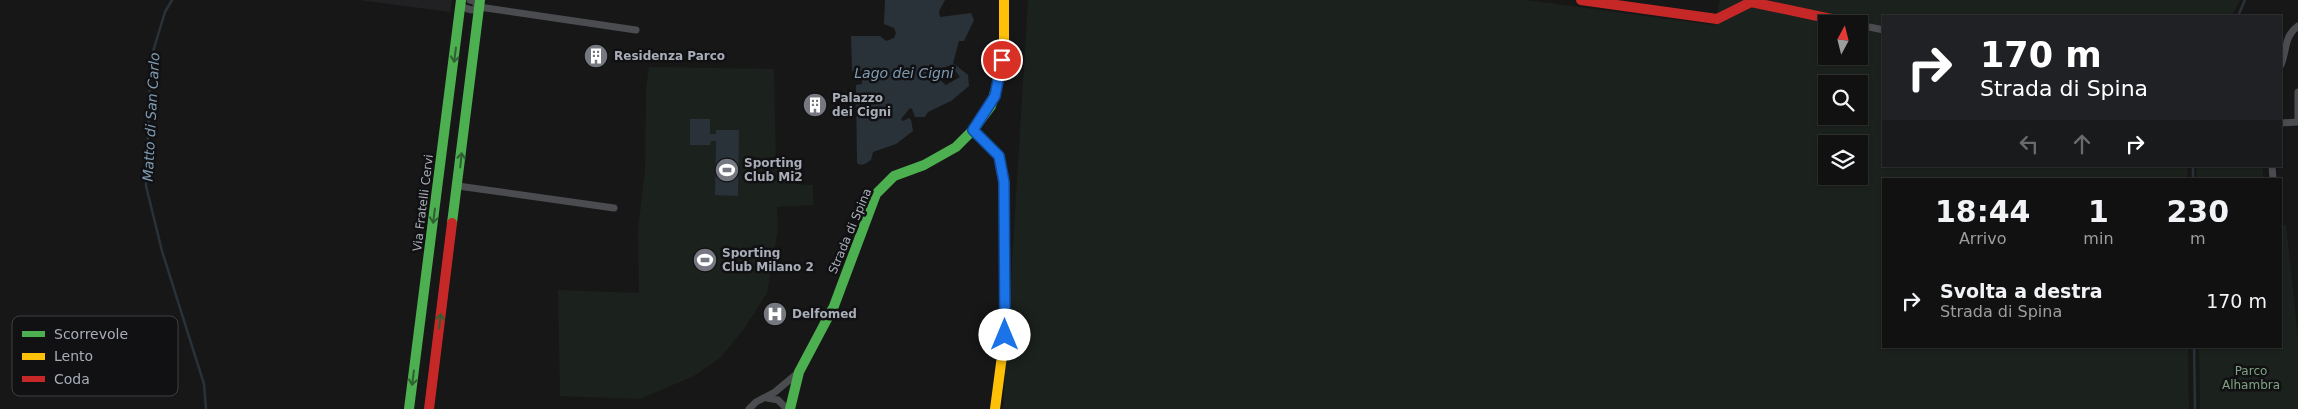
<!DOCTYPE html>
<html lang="it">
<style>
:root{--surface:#111;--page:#1e1f1f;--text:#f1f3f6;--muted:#9c9d9f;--line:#303131}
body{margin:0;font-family:"DejaVu Sans",sans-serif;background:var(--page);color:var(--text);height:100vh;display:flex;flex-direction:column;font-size:19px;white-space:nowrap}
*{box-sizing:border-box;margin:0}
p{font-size:16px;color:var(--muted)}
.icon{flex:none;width:28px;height:28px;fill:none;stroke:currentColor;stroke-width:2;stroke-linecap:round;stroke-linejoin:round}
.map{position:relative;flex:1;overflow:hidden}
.drawer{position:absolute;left:1882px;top:178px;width:400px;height:170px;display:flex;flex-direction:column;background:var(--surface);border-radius:0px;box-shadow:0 1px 4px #0004,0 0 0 1px var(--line)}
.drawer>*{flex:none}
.guide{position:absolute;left:1882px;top:15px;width:400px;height:152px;border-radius:0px;box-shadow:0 1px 4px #0004,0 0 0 1px var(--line);background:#202124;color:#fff;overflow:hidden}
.needle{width:32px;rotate:7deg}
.buttons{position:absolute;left:1818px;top:15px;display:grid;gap:10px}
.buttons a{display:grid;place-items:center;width:50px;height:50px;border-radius:0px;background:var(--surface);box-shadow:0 1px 4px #0004,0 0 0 1px var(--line);font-size:25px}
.pin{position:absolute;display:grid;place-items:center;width:42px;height:42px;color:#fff;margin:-21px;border:2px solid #fff;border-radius:50%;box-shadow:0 1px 5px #0007}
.me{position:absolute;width:55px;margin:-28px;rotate:0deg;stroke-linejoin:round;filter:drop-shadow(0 0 4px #0008)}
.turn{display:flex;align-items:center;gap:18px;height:105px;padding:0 15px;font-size:22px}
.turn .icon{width:65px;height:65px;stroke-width:2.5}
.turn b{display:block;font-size:35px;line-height:42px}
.lanes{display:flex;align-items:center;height:48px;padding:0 15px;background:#0003;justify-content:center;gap:25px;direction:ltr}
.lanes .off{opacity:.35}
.eta{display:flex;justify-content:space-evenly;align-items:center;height:85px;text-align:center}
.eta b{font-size:30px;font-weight:800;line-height:35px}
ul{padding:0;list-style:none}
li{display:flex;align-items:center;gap:15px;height:75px;padding:0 15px}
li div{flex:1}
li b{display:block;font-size:19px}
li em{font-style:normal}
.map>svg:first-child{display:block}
.built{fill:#212124}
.green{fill:#1b211c;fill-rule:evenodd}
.water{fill:#2a3239;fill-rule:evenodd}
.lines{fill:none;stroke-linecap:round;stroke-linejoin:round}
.stream{stroke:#2a3239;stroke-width:2.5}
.street{stroke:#4b4c50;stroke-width:7}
.fast{stroke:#4caf50;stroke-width:10}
.slow{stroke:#ffc107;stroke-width:10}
.jam{stroke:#c62828;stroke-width:10}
.oneway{stroke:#2e6032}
.route-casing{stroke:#114b97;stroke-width:12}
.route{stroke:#1a73e8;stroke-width:9}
.labels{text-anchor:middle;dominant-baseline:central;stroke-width:5;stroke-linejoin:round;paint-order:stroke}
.poi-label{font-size:12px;font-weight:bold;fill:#a8adb8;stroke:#111113;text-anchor:start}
.street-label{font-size:12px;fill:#a8adb8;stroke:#111113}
.park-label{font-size:12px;fill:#7fa381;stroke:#111113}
.water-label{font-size:14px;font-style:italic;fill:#7f9bb3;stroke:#111113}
.key{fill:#111113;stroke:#3e4045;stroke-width:1}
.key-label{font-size:14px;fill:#a8adb8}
</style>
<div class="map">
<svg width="2298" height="409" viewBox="0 0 2298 409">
<rect width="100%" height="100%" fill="#171717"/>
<polygon class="built" points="359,0 452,0 450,12"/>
<g class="green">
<path d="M1028 0H1526L1714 25 1720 0H2240L2232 16H1884V166H2187V179H1884V346H2188L2189 409H1003ZM1826 24H1859V56H1826ZM1826 84H1859V116H1826ZM1826 144H1859V176H1826Z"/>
<polygon points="649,67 774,69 776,165 794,165 795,184 813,185 813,205 777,207 778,229 767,293 744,329 721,357 694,376 640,399 560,396 558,290 639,293 638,230 645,170 646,89"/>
<polygon points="2196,166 2263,166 2263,179 2197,179"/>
<polygon points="2281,225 2286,225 2298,337 2298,409 2200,409 2199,346 2281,346"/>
</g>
<g class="water">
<path d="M885 0H945L939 11 940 17 971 13 974 20 964 41H959L953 63 968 75 969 86 951 101 928 112 925 117H915L912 109 910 108 901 119 903 121 909 118 911 120 913 131 896 144 873 152 871 160C866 163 862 167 857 163L856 85 862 84V71H852L851 36H880L886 41 894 38 896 33 894 28 884 24ZM951 65 960 77 946 85 942 82 940 75 942 68Z"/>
<polygon points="690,119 710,119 710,134 716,134 716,130 739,130 738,196 715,195 716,141 711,141 710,145 690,145"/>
</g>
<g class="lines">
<g class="stream">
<polyline points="172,0 165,12 151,58 146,186 162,251 204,384 206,409"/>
<polyline points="2238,16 2245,0"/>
<polyline points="2193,166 2193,179"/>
<polyline points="2194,346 2195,409"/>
</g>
<g class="street">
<polyline points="470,0 474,1 479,7"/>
<polyline points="461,7 472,10 479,7"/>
<polyline points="479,7 636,30"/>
<polyline points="1859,25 1884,30"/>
<path d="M2281 65C2287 50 2284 36 2298 26"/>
<polyline points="2298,92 2298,121"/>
<polyline points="2281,123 2298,122"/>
<polyline points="2272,166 2273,179"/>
<polyline points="458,186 614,208"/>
<polyline points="767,398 778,400 787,409"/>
<polyline points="749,409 756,402 775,392 799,372"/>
</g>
<g class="fast">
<polyline points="452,223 480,0"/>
<polyline points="409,409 461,0"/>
<polyline points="790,409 799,372 834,306 876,194 894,176 924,165 956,147 973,130 991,106 1001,70"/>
</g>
<g class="slow">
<polyline points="1001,70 1004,41 1004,0"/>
<polyline points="995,409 1005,333"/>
</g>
<g class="jam">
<polyline points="1581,0 1717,19 1751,2 1855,24"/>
<polyline points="973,130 999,156 1004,182 1005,333"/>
<polyline points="429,409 452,223"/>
</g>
</g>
<defs><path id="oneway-shaft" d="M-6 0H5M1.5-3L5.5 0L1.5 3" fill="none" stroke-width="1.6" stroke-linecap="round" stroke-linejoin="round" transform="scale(1.25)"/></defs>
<g class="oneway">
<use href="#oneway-shaft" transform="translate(455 55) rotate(97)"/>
<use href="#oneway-shaft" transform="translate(461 160) rotate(-84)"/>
<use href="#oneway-shaft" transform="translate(434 216) rotate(97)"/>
<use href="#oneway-shaft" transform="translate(440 321) rotate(-83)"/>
<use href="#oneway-shaft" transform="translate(413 378) rotate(97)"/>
</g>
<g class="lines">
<g class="route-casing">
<polyline id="route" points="1002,60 995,96 973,130 999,156 1004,182 1005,335"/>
</g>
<use href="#route" class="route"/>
</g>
<defs>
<g id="building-disc" transform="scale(1.25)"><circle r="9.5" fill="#757880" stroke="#111113"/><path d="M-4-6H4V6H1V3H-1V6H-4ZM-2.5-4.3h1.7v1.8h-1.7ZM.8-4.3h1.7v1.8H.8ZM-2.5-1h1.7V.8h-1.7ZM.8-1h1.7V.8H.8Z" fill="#fff"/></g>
<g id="stadium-disc" transform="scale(1.25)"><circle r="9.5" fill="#757880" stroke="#111113"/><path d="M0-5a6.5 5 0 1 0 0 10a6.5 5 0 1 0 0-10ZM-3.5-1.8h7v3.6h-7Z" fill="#fff"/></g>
<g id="hospital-disc" transform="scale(1.25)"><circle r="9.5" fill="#757880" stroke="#111113"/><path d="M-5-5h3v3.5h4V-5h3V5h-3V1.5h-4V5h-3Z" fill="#fff"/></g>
</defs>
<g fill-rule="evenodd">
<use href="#building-disc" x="596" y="56"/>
<use href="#building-disc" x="815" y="105"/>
<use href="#stadium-disc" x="727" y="170"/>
<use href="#stadium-disc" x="705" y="260"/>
<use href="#hospital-disc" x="775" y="314"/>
</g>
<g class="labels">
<g class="poi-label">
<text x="614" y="56">Residenza Parco</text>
<text x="832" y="98">Palazzo<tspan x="832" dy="14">dei Cigni</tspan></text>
<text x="744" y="163">Sporting<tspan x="744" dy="14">Club Mi2</tspan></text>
<text x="722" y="253">Sporting<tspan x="722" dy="14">Club Milano 2</tspan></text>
<text x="792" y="314">Delfomed</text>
</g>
<g class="street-label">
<text transform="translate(423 203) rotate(-83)">Via Fratelli Cervi</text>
<text transform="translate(850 231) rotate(-67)">Strada di Spina</text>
</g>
<g class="park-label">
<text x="2251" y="371">Parco<tspan x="2251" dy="14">Alhambra</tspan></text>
</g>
<g class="water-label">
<text x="904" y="73">Lago dei Cigni</text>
<text transform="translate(151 117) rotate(-87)">Matto di San Carlo</text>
</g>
</g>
<rect x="12" y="316" width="166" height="80" rx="8" class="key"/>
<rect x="22" y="331" width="23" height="6" fill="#4caf50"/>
<rect x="22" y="353" width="23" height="7" fill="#ffc107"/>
<rect x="22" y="376" width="23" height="6" fill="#c62828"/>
<g class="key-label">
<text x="54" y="339">Scorrevole</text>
<text x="54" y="361">Lento</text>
<text x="54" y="384">Coda</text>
</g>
</svg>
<div class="buttons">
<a><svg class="needle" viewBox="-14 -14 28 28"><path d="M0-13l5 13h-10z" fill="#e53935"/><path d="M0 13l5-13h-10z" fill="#9c9d9f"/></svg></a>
<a><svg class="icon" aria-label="search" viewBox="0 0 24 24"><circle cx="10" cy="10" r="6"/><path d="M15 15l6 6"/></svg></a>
<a><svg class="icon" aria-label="layers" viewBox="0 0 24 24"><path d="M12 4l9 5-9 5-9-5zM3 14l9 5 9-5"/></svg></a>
</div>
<div class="pin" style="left:1002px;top:60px;background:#d93025"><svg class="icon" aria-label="arrive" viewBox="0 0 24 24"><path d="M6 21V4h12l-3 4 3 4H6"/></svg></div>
<svg class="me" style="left:1005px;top:335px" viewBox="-20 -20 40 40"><circle r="19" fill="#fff"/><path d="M0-13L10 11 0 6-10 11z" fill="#1a73e8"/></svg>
<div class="guide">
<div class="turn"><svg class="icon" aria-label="right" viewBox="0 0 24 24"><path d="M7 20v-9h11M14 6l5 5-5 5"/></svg><div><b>170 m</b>Strada di Spina</div></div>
<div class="lanes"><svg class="icon off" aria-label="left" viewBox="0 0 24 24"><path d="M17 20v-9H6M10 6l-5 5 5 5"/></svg><svg class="icon off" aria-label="ahead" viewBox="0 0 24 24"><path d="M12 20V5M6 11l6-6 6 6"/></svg><svg class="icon" aria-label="right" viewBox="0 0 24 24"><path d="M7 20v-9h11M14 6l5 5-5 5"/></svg></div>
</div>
<section class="drawer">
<div class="eta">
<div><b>18:44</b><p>Arrivo</p></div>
<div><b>1</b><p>min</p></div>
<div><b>230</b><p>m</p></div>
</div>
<ul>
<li><svg class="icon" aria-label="right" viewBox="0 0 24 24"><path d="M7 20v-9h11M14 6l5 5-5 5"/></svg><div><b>Svolta a destra</b><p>Strada di Spina</p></div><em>170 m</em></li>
</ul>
</section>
</div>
